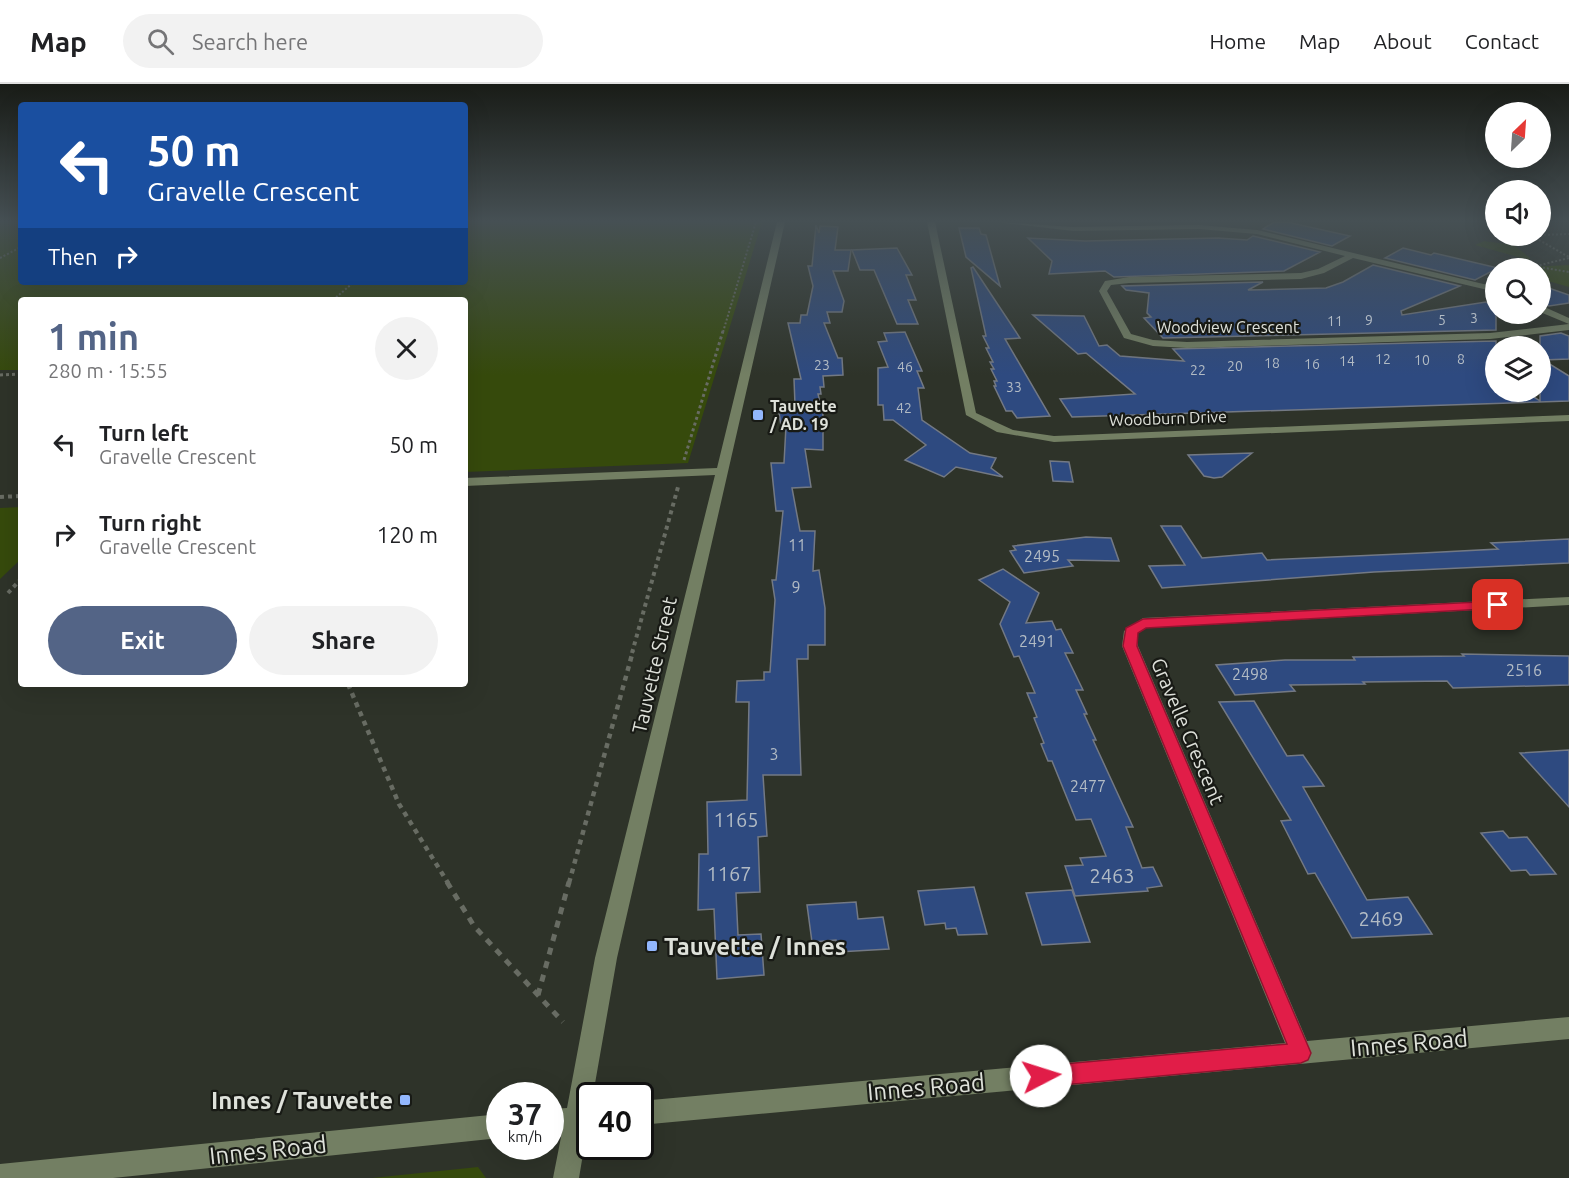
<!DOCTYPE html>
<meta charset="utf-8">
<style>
:root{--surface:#fff;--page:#f2f2f2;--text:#202124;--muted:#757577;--line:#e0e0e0;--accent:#536486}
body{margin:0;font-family:Ubuntu,sans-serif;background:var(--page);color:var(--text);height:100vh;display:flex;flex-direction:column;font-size:22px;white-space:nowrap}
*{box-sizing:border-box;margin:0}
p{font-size:20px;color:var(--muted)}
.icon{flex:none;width:33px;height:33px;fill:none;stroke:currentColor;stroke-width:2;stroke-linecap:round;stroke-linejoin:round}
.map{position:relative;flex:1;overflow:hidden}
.drawer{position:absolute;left:18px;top:213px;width:450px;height:390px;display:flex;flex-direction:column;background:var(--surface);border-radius:6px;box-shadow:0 6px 24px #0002}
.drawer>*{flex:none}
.banner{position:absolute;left:18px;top:18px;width:450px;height:183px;border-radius:6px;box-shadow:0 6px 24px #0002;background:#1a4fa0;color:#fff;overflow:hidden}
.needle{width:39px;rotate:25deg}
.buttons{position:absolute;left:1485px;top:18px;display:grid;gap:12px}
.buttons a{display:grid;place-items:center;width:66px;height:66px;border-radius:50%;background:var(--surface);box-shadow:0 6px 24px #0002;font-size:30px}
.speed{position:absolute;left:486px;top:998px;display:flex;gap:12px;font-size:30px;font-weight:700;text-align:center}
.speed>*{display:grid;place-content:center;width:78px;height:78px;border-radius:50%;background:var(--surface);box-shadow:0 6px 24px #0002;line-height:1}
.speed small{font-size:15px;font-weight:400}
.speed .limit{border:3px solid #111;border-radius:9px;background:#fff;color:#111}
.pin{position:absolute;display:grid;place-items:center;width:51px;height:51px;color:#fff;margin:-26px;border-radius:12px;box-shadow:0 3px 9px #0006}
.me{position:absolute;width:66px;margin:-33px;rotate:85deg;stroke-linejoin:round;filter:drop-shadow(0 0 4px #0008)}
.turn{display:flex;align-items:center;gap:21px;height:126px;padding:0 30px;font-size:27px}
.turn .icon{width:78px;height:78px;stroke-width:2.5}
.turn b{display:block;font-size:42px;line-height:51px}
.then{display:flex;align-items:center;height:57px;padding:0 30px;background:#0003;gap:12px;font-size:22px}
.round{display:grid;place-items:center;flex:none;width:63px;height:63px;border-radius:32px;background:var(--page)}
.overview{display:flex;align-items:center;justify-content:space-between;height:102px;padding:0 30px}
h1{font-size:36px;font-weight:700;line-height:45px;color:var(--accent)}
.primary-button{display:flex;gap:12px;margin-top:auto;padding:12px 30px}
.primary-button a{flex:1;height:69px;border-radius:36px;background:var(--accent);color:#fff;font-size:24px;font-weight:700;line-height:69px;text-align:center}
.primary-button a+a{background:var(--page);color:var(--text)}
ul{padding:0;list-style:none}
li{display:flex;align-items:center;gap:18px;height:90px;padding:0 30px}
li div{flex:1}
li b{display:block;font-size:22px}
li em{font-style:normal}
header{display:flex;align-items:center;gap:36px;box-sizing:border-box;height:84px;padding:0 30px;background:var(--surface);border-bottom:2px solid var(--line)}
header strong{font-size:28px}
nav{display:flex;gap:33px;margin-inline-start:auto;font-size:21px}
.search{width:420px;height:54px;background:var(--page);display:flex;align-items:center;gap:15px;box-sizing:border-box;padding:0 21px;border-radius:33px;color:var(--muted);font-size:22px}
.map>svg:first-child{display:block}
.green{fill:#364a0c}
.building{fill:#2e4a80;stroke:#737984;stroke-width:1.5}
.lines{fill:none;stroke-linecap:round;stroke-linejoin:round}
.path-far4{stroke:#686c63;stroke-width:2;stroke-dasharray:2 2;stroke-linecap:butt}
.path-far3{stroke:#686c63;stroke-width:3;stroke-dasharray:3 3;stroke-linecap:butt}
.path-far2{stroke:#686c63;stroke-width:4;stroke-dasharray:4 4;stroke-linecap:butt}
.path-far1{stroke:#686c63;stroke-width:4.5;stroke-dasharray:5 5;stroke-linecap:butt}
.path{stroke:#686c63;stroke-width:5;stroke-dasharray:7 7;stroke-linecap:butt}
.minor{fill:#737f63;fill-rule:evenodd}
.route{fill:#e11d48;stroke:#92132f;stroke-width:1.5}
.poi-dot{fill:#92b7fd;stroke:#181a15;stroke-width:2}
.labels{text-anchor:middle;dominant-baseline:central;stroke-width:4.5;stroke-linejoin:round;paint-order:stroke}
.far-number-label{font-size:14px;fill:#b2bbc4}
.far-street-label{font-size:16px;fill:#dee1da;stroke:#181a15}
.far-poi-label{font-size:16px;font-weight:bold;fill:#dee1da;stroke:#181a15;text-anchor:start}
.number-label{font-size:16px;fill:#b2bbc4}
.street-label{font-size:20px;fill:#dee1da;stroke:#181a15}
.near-number-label{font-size:20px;fill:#b2bbc4}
.near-poi-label{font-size:24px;font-weight:bold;fill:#dee1da;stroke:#181a15;text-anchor:start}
.near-street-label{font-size:24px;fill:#dee1da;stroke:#181a15}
</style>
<header>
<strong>Map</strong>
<div class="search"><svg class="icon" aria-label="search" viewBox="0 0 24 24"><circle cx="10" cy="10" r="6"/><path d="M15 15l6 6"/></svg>Search here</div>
<nav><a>Home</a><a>Map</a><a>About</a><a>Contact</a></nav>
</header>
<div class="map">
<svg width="1569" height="1094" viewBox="0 0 1569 1094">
<rect width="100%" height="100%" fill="#2e3329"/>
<g class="green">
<polygon points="0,138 21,138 21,198 465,198 465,138 762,138 688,379 465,388 465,216 21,216 21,286 0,286"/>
<polygon points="1484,157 1514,161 1530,174 1529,176 1475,161"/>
<polygon points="1569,181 1569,203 1541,195 1540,184 1508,184"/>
<polygon points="21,423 21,475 0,495 0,424"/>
<polygon points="478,1083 486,1094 372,1094"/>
</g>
<g class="building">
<polygon points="1274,138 1287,138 1350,152 1332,162 1263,145"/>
<polygon points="816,141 819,149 820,142 838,143 835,166 851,166 848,187 833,187 844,217 842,228 827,228 830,239 824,239 838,274 842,274 843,291 823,292 824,303 820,303 821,310 818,310 823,331 823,366 805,365 811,403 792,404 800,447 815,447 813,487 819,486 825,524 825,561 808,561 808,575 797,575 801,691 763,691 767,752 758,753 760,808 736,809 738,851 761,850 764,891 717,895 714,825 698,826 699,770 708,770 707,718 747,716 749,618 736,618 737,597 764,596 764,588 770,588 775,516 772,496 776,496 783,427 776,427 771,379 784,379 786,342 781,342 778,321 795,321 794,295 801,295 788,239 800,239 801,231 807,231 813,202 808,182 812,182"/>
<polygon points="959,144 979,144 981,150 986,151 1000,202 966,173"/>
<polygon points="1253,152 1320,168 1284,187 1114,193 1105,187 1049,190 1052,177 1028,154 1085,157 1218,154 1247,156"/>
<polygon points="897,164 912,191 906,191 916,216 908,216 918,240 897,240 874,186 860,186 852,166"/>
<polygon points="1403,164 1431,171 1434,169 1498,184 1475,196 1385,174"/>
<polygon points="1373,181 1460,202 1401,227 1402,231 1486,218 1496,222 1496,246 1163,254 1144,234 1151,233 1147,229 1149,209 1126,206 1122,202 1263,198 1248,206 1326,204 1343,198"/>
<polygon points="973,183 1020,254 1005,255 1050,332 1017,334 1012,327 1006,327 994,302 996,302 994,297 997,297 991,285 994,285 990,278 993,278 986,264 989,264 983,252 986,252 971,184"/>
<polygon points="1540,201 1569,211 1569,219 1549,222 1540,219"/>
<polygon points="1033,231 1084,232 1099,262 1107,261 1120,272 1184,277 1173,265 1496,257 1496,308 1526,308 1540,317 1540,252 1561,249 1569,252 1569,275 1543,276 1569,292 1569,317 1072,333 1060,315 1135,310 1086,269 1078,270"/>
<polygon points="905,248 922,287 917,287 924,304 918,304 922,336 970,369 996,374 991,384 1003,393 956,383 944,393 905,376 926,361 893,336 884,336 883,321 878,321 878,284 888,283 878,258 887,257 884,249"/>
<polygon points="1252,369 1222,393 1214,394 1204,392 1188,371"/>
<polygon points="1050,377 1069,378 1073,398 1053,397"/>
<polygon points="1161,442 1181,442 1202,474 1262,469 1267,476 1422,469 1498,465 1491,459 1569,455 1569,479 1374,488 1162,504 1149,482 1185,481"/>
<polygon points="1086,453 1111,454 1119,477 1068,476 1073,482 1024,489 1010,467 1016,466 1013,462"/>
<polygon points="1003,485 1039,509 1026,539 1052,537 1056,546 1061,545 1073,569 1065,569 1083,606 1076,606 1087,630 1084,630 1096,656 1093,656 1133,743 1126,743 1142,784 1153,783 1162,802 1147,804 1148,807 1075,812 1065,782 1083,781 1080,774 1106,772 1091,735 1076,736 1052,677 1048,677 1041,660 1044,659 1034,634 1037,633 1027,609 1035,609 1019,572 1014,573 1000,540 1010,518 979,496"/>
<polygon points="1462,570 1569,572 1569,601 1453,604 1447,597 1363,598 1365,600 1290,601 1295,607 1235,611 1216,581 1285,576 1355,576 1353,573 1464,572"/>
<polygon points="1254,617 1287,672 1303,671 1324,702 1303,703 1367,816 1408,813 1432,850 1352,854 1315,789 1308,790 1281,737 1291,736 1219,618"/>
<polygon points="1569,666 1569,723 1520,669"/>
<polygon points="1503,747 1509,754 1527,753 1556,790 1530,791 1526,786 1511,787 1481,749"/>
<polygon points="974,803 987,850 958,851 956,844 946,845 945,839 925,841 918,807"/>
<polygon points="1072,806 1090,858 1042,861 1026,809"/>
<polygon points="856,818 858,835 883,833 889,865 838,868 836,856 812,858 807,821"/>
</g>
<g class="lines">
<g class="path-far4">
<polyline points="1540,151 1569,150"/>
<polyline points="1532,152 1569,173"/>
<polyline points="0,174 21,163"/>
<polyline points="1539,183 1569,188"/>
<polyline points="1528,184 1569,174"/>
<polyline points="333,216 354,198"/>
<polyline points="723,248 756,138"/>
</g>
<g class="path-far3">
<polyline points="0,291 21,290"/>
<polyline points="684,376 723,247"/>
</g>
<g class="path-far2">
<polyline points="0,413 21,412"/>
<polyline points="8,509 21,495"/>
<polyline points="632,569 678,403"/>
</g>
<g class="path-far1">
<polyline points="348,600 399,720 448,799"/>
<polyline points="569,799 633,567"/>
</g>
<g class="path">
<polyline points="447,798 474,842 563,938"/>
<polyline points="538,911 569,798"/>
</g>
<g class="minor">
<polygon points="777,138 785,138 617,874 593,1011 590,1011 590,1046 587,1046 579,1094 553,1094 562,1048 550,1049 550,1025 567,1024 595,874 715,391 465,402 465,394 717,384"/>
<polygon points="927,138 935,138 976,329 1013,346 1054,352 1569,331 1569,337 1054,358 997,348 966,331"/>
<polygon points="996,138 1073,143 1199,141 1257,146 1496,203 1496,208 1353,174 1324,189 1301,195 1129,199 1111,201 1107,207 1131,250 1153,256 1187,258 1490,249 1569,240 1569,246 1490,255 1187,264 1153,262 1124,254 1099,207 1105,197 1129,193 1301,189 1318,185 1345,172 1257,150 1199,145 1073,147"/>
<polygon points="1540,221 1569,234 1569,240 1540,228"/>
<polygon points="1569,513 1569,521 1146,544 1138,549 1138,562 1307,957 1569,933 1569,955 640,1041 640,1017 1285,959 1122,562 1124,547 1143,534"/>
<polygon points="500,1030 500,1054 113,1094 0,1094 0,1080"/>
</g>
</g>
<linearGradient id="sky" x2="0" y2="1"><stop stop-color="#191c17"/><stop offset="0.47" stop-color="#465054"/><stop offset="1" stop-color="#465054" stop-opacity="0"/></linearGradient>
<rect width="1569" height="291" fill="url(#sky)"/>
<polygon class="route" points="1498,517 1505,521 1503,524 1146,544 1138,549 1137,562 1311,969 1308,976 1301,979 1041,1003 1034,1000 1031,992 1034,985 1041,982 1287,960 1123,562 1126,544 1143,535"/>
<g class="poi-dot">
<rect x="752" y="325" width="12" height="12" rx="3"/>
<rect x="646" y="856" width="12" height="12" rx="3"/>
<rect x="399" y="1010" width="12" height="12" rx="3"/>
</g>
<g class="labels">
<g class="far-number-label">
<text x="1474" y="234">3</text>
<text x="1369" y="236">9</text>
<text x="1442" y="236">5</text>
<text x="1335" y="237">11</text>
<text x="1383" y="275">12</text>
<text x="1461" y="275">8</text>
<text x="1422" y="276">10</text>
<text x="1347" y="277">14</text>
<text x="1272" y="279">18</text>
<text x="1312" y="280">16</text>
<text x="822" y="281">23</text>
<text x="1235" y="282">20</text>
<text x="905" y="283">46</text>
<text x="1198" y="286">22</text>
<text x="1014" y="303">33</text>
<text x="904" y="324">42</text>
</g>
<g class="far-street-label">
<text x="1228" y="243">Woodview Crescent</text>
<text transform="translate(1168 334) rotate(-2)">Woodburn Drive</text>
</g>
<g class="far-poi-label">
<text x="770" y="322">Tauvette<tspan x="770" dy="18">/ AD. 19</tspan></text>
</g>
<g class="number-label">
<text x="797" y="461">11</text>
<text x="1042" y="472">2495</text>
<text x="796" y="503">9</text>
<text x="1037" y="557">2491</text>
<text x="1524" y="586">2516</text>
<text x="1250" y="590">2498</text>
<text x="774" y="670">3</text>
<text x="1088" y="702">2477</text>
</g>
<g class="street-label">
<text transform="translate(654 581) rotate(-77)">Tauvette Street</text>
<text transform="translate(1188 647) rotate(67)">Gravelle Crescent</text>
</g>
<g class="near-number-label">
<text x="736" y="735">1165</text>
<text x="729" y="789">1167</text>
<text x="1112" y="791">2463</text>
<text x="1381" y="834">2469</text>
</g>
<g class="near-poi-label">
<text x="664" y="862">Tauvette / Innes</text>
<text x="393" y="1016" text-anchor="end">Innes / Tauvette</text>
</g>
<g class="near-street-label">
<text transform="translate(1409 959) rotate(-5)">Innes Road</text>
<text transform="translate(926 1003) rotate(-5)">Innes Road</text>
<text transform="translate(268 1066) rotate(-6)">Innes Road</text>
</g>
</g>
</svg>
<div class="buttons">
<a><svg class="needle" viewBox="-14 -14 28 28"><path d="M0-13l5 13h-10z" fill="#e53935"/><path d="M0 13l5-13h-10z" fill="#757577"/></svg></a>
<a><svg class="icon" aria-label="sound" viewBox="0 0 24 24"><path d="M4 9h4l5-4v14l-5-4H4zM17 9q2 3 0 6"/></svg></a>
<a><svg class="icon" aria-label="search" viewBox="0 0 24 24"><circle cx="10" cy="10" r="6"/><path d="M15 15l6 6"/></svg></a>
<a><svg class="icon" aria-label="layers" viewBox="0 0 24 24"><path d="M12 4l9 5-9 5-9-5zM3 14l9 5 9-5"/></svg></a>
</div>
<div class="speed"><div>37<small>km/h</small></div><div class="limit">40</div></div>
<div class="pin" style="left:1498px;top:521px;background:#d93025"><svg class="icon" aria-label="arrive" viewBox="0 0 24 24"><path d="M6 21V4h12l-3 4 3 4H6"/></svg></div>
<svg class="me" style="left:1041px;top:992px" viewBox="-20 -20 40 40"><circle r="19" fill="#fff"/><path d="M0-13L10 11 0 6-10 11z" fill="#e11d48"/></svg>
<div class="banner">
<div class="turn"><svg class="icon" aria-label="left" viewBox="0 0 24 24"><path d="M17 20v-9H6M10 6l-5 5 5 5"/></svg><div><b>50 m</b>Gravelle Crescent</div></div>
<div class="then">Then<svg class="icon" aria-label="right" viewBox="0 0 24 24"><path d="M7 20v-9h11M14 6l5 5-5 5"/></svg></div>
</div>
<section class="drawer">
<div class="overview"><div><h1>1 min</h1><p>280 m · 15:55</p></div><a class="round"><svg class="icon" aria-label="close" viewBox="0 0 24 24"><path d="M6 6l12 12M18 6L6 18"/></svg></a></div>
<ul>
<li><svg class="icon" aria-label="left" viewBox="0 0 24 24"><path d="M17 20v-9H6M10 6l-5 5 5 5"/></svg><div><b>Turn left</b><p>Gravelle Crescent</p></div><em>50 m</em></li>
<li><svg class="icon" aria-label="right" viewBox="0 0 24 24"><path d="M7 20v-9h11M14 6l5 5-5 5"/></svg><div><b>Turn right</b><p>Gravelle Crescent</p></div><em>120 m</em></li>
</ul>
<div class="primary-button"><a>Exit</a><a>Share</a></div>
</section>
</div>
